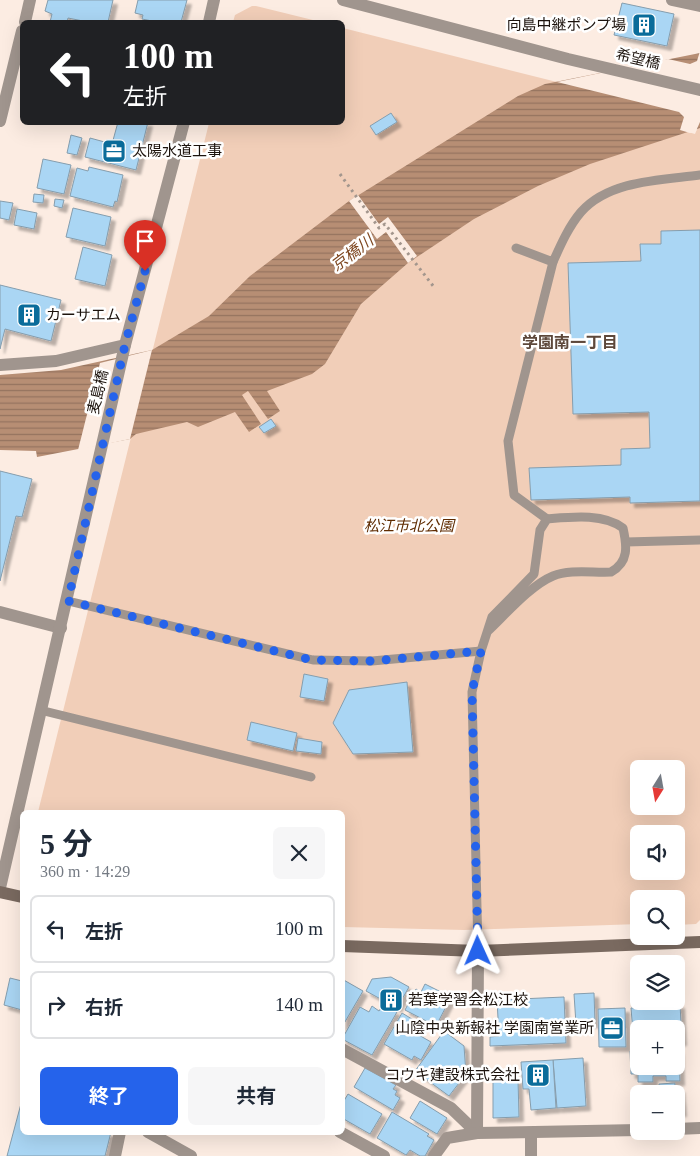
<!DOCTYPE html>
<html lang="ja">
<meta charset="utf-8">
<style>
:root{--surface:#fff;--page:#f6f6f7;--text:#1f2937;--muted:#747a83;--line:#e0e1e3;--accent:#2563eb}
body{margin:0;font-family:"Times New Roman","Noto Sans JP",serif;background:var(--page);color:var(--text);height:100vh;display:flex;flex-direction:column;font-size:19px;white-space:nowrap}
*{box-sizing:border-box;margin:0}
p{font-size:16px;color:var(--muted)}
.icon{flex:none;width:28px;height:28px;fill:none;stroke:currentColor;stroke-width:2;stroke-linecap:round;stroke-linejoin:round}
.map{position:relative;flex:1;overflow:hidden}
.drawer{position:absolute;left:20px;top:810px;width:325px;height:325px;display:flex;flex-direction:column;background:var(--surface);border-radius:8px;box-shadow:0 5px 20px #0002}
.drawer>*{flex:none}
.guide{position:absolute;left:20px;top:20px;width:325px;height:105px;border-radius:8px;box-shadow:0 5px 20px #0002;background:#202124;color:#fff;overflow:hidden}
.needle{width:32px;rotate:191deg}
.controls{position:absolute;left:630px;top:760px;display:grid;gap:10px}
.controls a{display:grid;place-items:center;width:55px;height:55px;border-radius:8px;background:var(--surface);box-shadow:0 5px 20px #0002;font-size:25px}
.pin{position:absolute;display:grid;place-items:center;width:42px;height:42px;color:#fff;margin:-51px -21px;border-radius:50% 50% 50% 0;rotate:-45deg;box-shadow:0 0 5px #0007}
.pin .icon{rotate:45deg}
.me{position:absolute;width:55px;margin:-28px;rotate:359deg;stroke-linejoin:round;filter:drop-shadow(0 0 4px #0008)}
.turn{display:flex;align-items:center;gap:18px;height:105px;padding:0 20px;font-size:22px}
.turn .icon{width:65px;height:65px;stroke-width:2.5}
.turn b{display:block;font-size:35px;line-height:42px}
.round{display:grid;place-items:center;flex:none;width:52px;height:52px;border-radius:8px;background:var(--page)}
.head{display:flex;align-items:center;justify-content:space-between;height:85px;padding:0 20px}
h1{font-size:30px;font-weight:700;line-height:38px}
.cta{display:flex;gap:10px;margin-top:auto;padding:10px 20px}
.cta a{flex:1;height:58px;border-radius:8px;background:var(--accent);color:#fff;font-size:20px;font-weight:700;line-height:58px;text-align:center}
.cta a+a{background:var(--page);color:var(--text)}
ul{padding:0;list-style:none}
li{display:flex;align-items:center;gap:15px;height:68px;margin:0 10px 8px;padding:0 10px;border:2px solid var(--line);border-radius:8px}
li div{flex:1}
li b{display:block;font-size:19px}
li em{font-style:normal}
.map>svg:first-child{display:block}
.green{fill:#f1ceb8;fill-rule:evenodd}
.water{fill:url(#water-rules)}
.pier{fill:#fcece2}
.building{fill:#aad6f4;stroke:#859dad;filter:url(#shadow)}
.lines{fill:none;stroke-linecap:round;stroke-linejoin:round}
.path{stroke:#a3968d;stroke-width:3;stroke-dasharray:2.5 4;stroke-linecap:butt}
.service{stroke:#a0958e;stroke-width:9}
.minor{stroke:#a0958e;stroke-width:12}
.tertiary{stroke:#a0958e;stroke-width:12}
.secondary{stroke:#7a6a60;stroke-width:12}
.route{stroke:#2563eb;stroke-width:9;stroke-dasharray:0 16.2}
.labels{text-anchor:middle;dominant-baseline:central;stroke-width:5;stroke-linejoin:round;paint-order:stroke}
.poi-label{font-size:15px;fill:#1c130d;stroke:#fff;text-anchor:end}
.street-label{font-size:15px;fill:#1c130d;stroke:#fff}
.park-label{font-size:15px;font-style:italic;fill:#5f2b00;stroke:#fff}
.water-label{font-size:16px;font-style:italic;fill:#7e4720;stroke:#fff}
.neighbourhood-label{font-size:16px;font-weight:bold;fill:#5d483b;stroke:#fff}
</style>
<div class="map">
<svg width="700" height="1156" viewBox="0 0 700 1156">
<defs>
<pattern id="water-rules" width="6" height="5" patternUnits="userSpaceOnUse" patternTransform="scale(1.25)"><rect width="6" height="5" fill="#b78e74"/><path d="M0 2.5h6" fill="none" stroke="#94735e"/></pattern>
<filter id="shadow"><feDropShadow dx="4.5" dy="4.5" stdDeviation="1" flood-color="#0004"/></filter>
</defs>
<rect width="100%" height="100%" fill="#fcece2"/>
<g class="green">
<polygon points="252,6 256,6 321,22 233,22 235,15"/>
<path d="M343 28 557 82 681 130 695 134 700 122V920L696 924 676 925V899H639V924L464 930 343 927 342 812H38L209 123 342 122ZM639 769H676V806H639ZM639 834H676V871H639Z"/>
</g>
<polygon class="water" points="700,53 700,128 590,164 538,186 474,219 408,263 361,304 325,364 312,374 267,391 280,411 268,419 248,391 242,395 261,424 249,432 235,412 198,427 187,422 136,434 130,439 37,457 36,451 0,450 0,375 61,370 152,350 209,316 250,276 349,201 518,96 545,84"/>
<g class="pier">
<polygon points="700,51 700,122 696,131 690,133 680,130 684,117 679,112 557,82 668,59 690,64 697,61"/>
<polygon points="358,195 379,224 388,217 417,256 408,263 386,232 377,239 349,201"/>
<polygon points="152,350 130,439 78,450 100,363"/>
</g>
<g class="building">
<polygon points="48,0 113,0 108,22 88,22 68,18 67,22 50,22 52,14 45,11"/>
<polygon points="138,0 187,0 181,22 157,22 142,19 143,15 135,13"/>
<polygon points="622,3 674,14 667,46 614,35"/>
<polygon points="391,113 397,122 376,135 370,126"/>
<polygon points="118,122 148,122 136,170 85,157 90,138 112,144"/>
<polygon points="71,135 82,138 77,155 67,153"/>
<polygon points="43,159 71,165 64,194 37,188"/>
<polygon points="89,167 123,175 117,202 115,201 113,207 70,196 77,168 88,171"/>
<polygon points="34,194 44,195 43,203 33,202"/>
<polygon points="55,199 64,200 62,208 54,206"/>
<polygon points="0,201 13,203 9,220 0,218"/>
<polygon points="73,208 111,217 105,246 66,237"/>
<polygon points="17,209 37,213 34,229 14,225"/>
<polygon points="700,230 700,501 630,503 630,497 531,500 529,468 621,465 621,449 650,448 649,412 573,414 568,263 641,261 640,244 661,244 661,231"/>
<polygon points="83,247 112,255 105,286 75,279"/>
<polygon points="0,285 61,300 51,341 5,329 0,349"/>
<polygon points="271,419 276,426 264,433 259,427"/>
<polygon points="0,471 32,479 22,517 16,516 0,581"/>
<polygon points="304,674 328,679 324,701 300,697"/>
<polygon points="407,682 413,752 353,754 333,723 349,690"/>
<polygon points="251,722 297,733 293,751 247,740"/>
<polygon points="298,738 322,742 321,754 296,751"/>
<polygon points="391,977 409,987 397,1008 366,991 372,979"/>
<polygon points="10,978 22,981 22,1010 4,1005"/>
<polygon points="342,979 363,991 342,1027"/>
<polygon points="425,984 451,997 436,1026 405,1010 416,989 421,992"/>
<polygon points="594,993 595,1023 576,1024 574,994"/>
<polygon points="564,997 566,1043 490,1046 490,1037 499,1036 497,1000"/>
<polygon points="663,1002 663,1005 680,1004 682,1041 676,1042 676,1029 639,1029 639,1044 634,1045 631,1008 651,1007 650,1003"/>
<polygon points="383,1005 397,1012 372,1055 342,1039 360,1007 369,1012 372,1006 379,1011"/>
<polygon points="625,1008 626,1047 599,1047 598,1009"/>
<polygon points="402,1013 422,1025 417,1034 431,1042 421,1060 414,1056 412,1060 384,1044"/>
<polygon points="444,1031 464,1046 466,1074 449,1096 415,1071"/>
<polygon points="639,1050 639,1066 676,1066 676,1050 679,1050 680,1081 666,1081 666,1076 653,1076 653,1082 638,1082 638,1074 631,1074 630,1051"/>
<polygon points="583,1058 586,1106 557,1108 553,1060"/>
<polygon points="553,1060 556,1108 531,1110 529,1089 523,1089 521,1062"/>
<polygon points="365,1068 396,1085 393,1089 397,1091 395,1095 400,1098 393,1110 354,1087"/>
<polygon points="493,1079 518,1079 519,1117 493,1118"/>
<polygon points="675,1083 675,1088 680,1088 682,1112 676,1112 676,1094 659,1094 659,1084"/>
<polygon points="348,1094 382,1114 370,1134 342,1118 342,1104"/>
<polygon points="22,1100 22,1132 111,1132 105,1156 7,1156"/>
<polygon points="420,1101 447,1118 437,1134 410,1118"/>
<polygon points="392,1112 429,1134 427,1136 434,1140 425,1156 420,1156 410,1150 406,1155 377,1138"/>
</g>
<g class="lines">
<polyline class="path" points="340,174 379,228 385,224 434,287"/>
<g class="service">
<path d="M516 248 553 262C561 244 569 226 581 212 609 180 662 180 700 175"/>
<polyline points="547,519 514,495 508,441 553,262"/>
<polyline points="626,542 700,540"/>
<polyline points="68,601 313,660 372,661 481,651"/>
<polyline points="40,710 311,777"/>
<path d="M478 951 472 692 481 651 492 617 534 574 540 530 547 519C571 517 603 513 623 528 627 546 629 562 611 572 593 573 570 569 553 576 531 585 506 614 488 631"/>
</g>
<g class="minor">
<polyline points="672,0 700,6"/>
<polyline points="25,22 30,0"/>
<polyline points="0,121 22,31"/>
<polyline points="0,365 56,361 125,345"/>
<polyline points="342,1049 451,1108 477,1133"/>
<polyline points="676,1129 700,1128"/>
<polyline points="148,1132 191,1156"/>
<polyline points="340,1132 384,1156"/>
<polyline points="477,1133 478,951"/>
<polyline points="531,1133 531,1156"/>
<polyline points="115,1156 120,1132"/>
<polyline points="434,1156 447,1138 477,1133 639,1130"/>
</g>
<g class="tertiary">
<polyline points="343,0 568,59 700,90"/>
<polyline points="209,22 214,0"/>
<polyline points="0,612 61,628"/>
<polyline points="0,888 125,345 184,122"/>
</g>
<g class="secondary">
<polyline points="0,892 22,897"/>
<polyline points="342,946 478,951 700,942"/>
</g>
</g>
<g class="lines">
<polyline class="route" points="145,271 125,345 68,601 312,660 372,661 481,651 472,692 478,951"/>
</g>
<defs>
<g id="building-square" transform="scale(1.25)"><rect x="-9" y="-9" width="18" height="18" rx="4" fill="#0a6c9a" stroke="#fff"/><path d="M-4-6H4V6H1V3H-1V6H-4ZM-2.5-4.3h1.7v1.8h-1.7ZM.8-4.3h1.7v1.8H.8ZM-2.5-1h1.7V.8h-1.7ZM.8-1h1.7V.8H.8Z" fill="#fff"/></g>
<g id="office-square" transform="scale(1.25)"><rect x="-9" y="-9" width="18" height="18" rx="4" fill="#0a6c9a" stroke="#fff"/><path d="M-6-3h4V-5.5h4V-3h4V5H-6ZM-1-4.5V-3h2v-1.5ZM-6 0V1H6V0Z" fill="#fff"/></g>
</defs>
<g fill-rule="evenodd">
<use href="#building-square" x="644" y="25"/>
<use href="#office-square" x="114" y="151"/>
<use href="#building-square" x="29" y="315"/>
<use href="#building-square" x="391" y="1000"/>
<use href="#office-square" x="612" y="1028"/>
<use href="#building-square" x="538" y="1075"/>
</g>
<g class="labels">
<g class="poi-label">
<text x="626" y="25">向島中継ポンプ場</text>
<text x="132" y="151" text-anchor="start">太陽水道工事</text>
<text x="46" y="315" text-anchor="start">カーサエム</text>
<text x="408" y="1000" text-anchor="start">若葉学習会松江校</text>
<text x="594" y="1028">山陰中央新報社 学園南営業所</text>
<text x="520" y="1075">コウキ建設株式会社</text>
</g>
<g class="street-label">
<text transform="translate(638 59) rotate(13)">希望橋</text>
<text transform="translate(98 392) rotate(-77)">麦島橋</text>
</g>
<g class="park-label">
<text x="409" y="526">松江市北公園</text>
</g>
<g class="water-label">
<text transform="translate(352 253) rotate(-37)">京橋川</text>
</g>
<g class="neighbourhood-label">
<text x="570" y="342">学園南一丁目</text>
</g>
</g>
</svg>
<div class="controls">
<a><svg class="needle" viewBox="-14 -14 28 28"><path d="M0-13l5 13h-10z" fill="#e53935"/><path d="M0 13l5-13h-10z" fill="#747a83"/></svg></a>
<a><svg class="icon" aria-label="sound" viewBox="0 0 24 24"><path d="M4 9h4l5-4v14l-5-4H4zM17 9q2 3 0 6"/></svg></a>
<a><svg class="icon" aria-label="search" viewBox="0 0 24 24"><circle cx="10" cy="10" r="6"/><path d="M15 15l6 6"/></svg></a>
<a><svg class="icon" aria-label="layers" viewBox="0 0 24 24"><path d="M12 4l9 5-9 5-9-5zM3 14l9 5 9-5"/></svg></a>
<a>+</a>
<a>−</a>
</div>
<div class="pin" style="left:145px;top:271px;background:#d93025"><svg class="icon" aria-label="arrive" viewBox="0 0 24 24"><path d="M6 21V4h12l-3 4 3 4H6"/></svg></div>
<svg class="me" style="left:478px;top:951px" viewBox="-20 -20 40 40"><path d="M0-17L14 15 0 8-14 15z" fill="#2563eb" stroke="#fff" stroke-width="4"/></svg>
<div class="guide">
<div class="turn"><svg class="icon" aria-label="left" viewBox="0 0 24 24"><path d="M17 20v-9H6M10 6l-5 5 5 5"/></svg><div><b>100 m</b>左折</div></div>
</div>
<section class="drawer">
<div class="head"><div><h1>5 分</h1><p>360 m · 14:29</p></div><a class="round"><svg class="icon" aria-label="close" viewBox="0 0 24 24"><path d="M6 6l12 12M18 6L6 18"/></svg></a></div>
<ul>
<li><svg class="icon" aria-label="left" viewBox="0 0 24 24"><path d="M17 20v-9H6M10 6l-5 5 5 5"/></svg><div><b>左折</b></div><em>100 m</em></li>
<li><svg class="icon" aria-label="right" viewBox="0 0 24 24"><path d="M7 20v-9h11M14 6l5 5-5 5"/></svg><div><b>右折</b></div><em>140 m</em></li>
</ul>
<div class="cta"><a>終了</a><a>共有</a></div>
</section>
</div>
